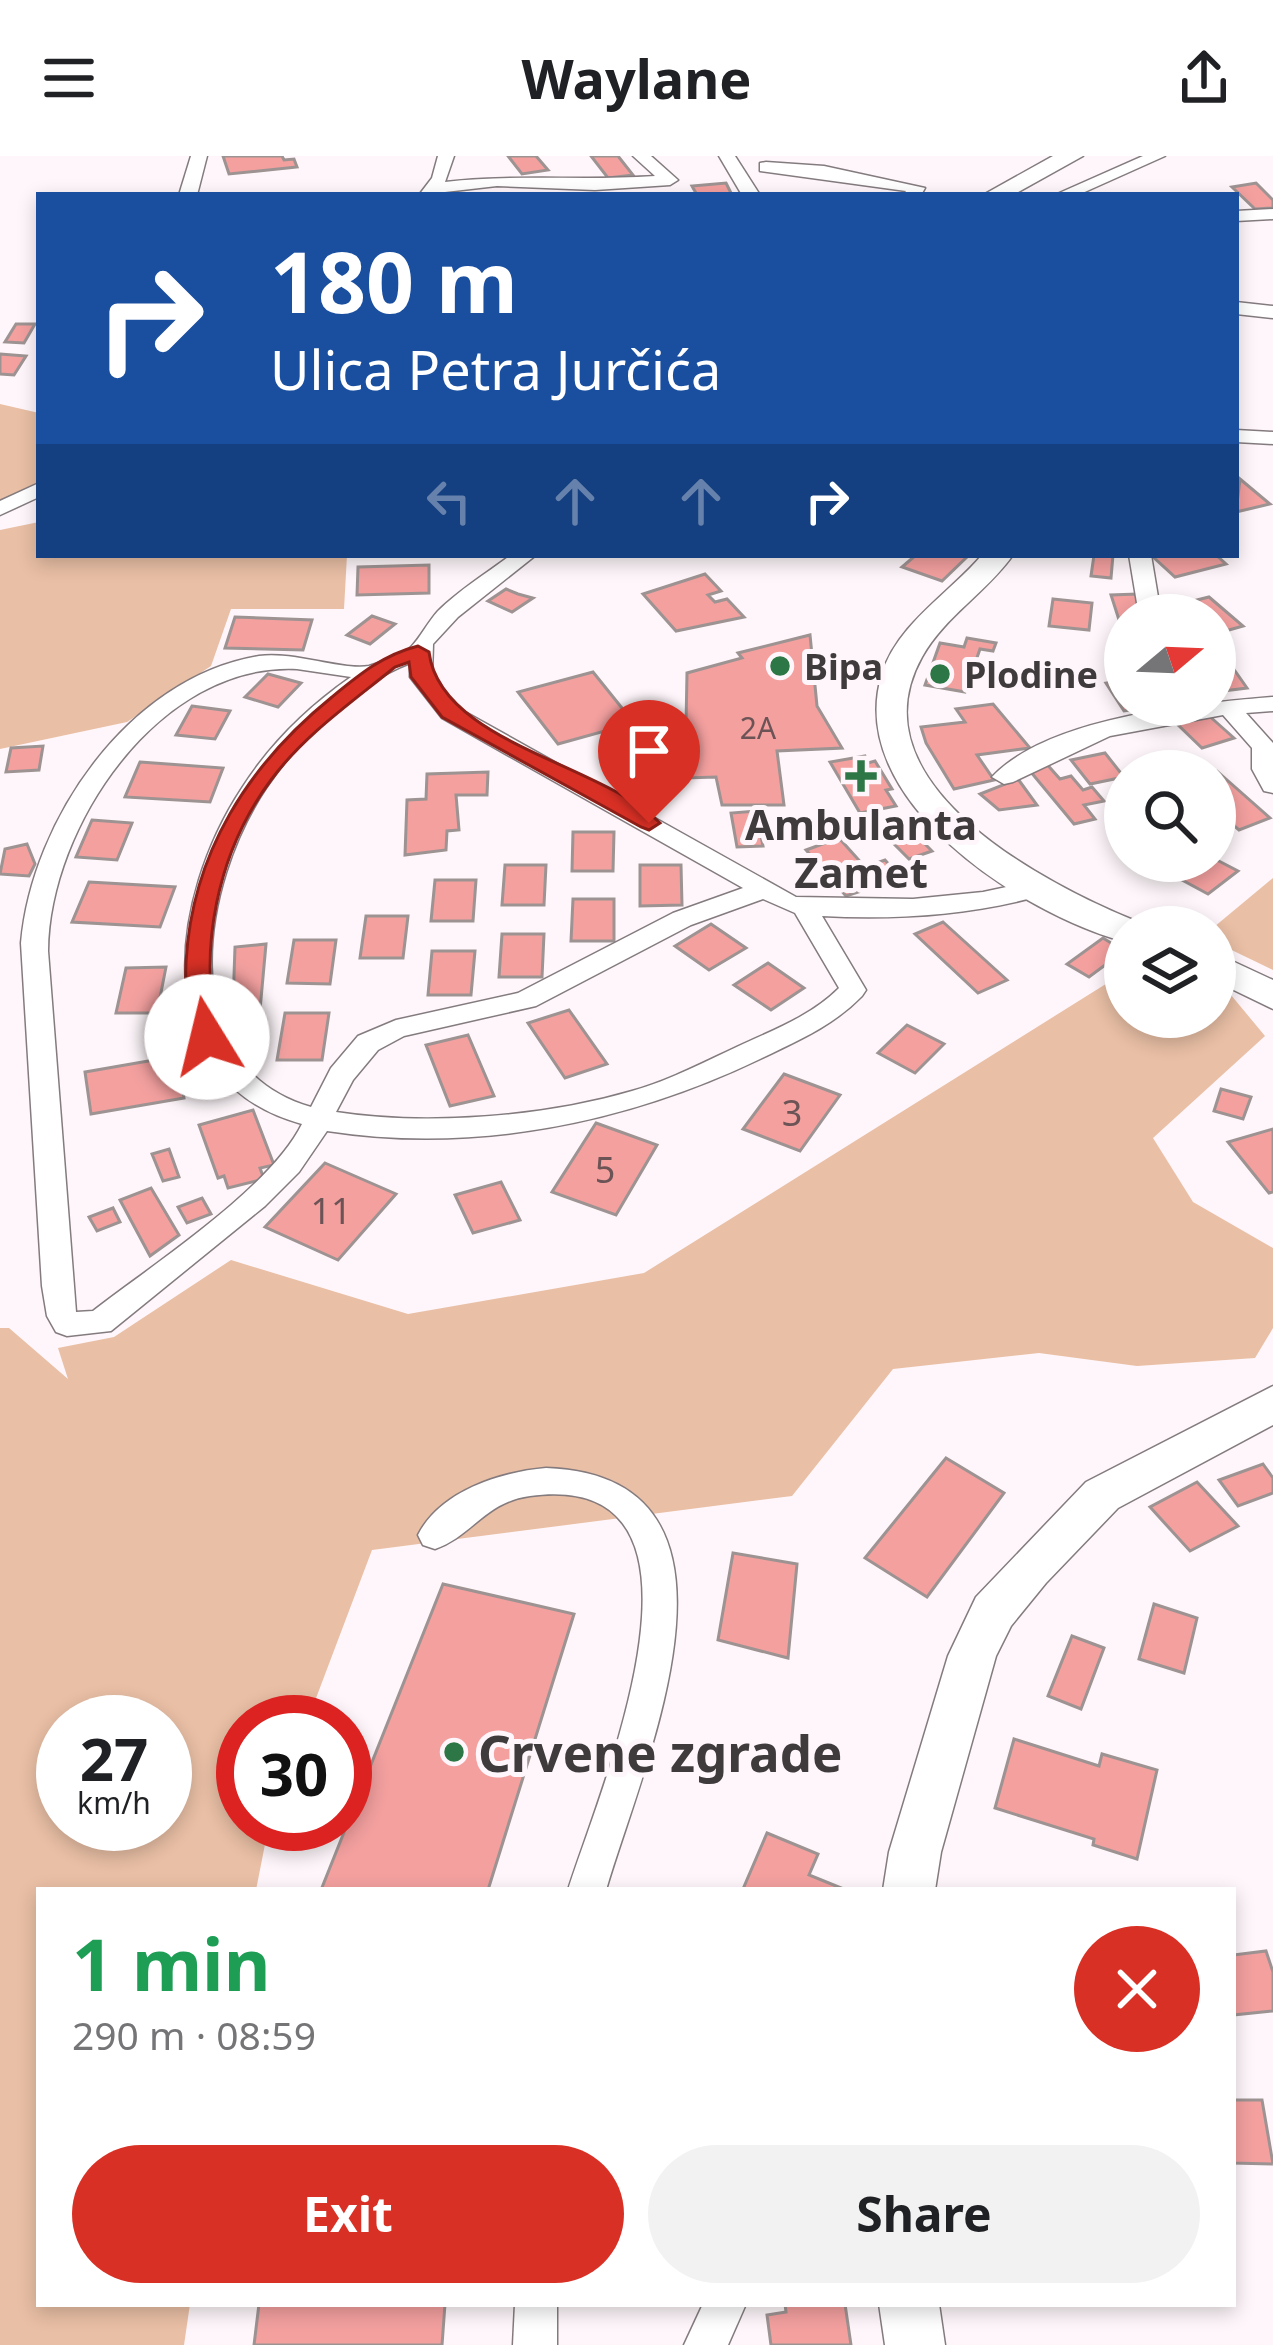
<!DOCTYPE html>
<meta charset="utf-8">
<style>
:root{--surface:#fff;--page:#f2f2f2;--text:#202124;--muted:#757577;--accent:#d93025}
body{margin:0;font-family:"Noto Sans",sans-serif;background:var(--page);color:var(--text);height:100vh;display:flex;flex-direction:column;font-size:45px;white-space:nowrap}
*{box-sizing:border-box;margin:0}
p{font-size:39px;color:var(--muted)}
.icon{flex:none;width:66px;height:66px;fill:none;stroke:currentColor;stroke-width:2;stroke-linecap:round;stroke-linejoin:round}
.map{position:relative;flex:1;overflow:hidden}
.details{position:absolute;left:36px;top:1731px;width:1200px;height:420px;display:flex;flex-direction:column;background:var(--surface);border-radius:0px;box-shadow:0 6px 18px #0003}
.details>*{flex:none}
.guide{position:absolute;left:36px;top:36px;width:1203px;height:366px;border-radius:0px;box-shadow:0 6px 18px #0003;background:#1a4fa0;color:#fff;overflow:hidden}
.needle{width:78px;rotate:71deg}
.buttons{position:absolute;left:1104px;top:438px;display:grid;gap:24px}
.buttons a{display:grid;place-items:center;width:132px;height:132px;border-radius:50%;background:var(--surface);box-shadow:0 6px 18px #0003;font-size:60px}
.speed{position:absolute;left:36px;top:1539px;display:flex;gap:24px;font-size:60px;font-weight:700;text-align:center}
.speed>*{display:grid;place-content:center;width:156px;height:156px;border-radius:50%;background:var(--surface);box-shadow:0 6px 18px #0003;line-height:1}
.speed small{font-size:30px;font-weight:400}
.speed .limit{border:18px solid #d22;background:#fff;color:#111}
.pin{position:absolute;display:grid;place-items:center;width:102px;height:102px;color:#fff;margin:-123px -51px;border-radius:50% 50% 50% 0;rotate:-45deg;box-shadow:0 0 12px #0007}
.pin .icon{rotate:45deg}
.me{position:absolute;width:132px;margin:-66px;rotate:351deg;stroke-linejoin:round;filter:drop-shadow(0 0 9px #0008)}
.turn{display:flex;align-items:center;gap:42px;height:252px;padding:0 36px;font-size:54px}
.turn .icon{width:156px;height:156px;stroke-width:2.5}
.turn b{display:block;font-size:84px;line-height:102px}
.lanes{display:flex;align-items:center;height:114px;padding:0 36px;background:#0003;justify-content:center;gap:60px;direction:ltr}
.lanes .off{opacity:.35}
.round{display:grid;place-items:center;flex:none;width:126px;height:126px;border-radius:63px;background:var(--page)}
.summary{display:flex;align-items:center;justify-content:space-between;height:204px;padding:0 36px}
h1{font-size:72px;font-weight:700;line-height:90px;color:#1e9e55}
.button{display:flex;gap:24px;margin-top:auto;padding:24px 36px}
.button a{flex:1;height:138px;border-radius:72px;background:var(--accent);color:#fff;font-size:48px;font-weight:700;line-height:138px;text-align:center}
.button a+a{background:var(--page);color:var(--text)}
header{display:flex;justify-content:space-between;align-items:center;height:156px;padding:0 36px;background:var(--surface);font-size:54px;font-weight:700}
.map>svg:first-child{display:block}
.green{fill:#e9bfa5;fill-rule:evenodd}
.building{fill:#f3a09f;stroke:#9d9392;stroke-width:3}
.lines{fill:none;stroke-linecap:round;stroke-linejoin:round}
.street-casing{stroke:#847b7f;stroke-width:3}
.secondary-casing{stroke:#847b7f;stroke-width:3}
.street{fill:#fff;fill-rule:evenodd}
.secondary{fill:#fff;fill-rule:evenodd}
.route{fill:#d93025;stroke:#8d1f18;stroke-width:3}
.poi-dot{fill:#2c7745;stroke:#fef6fa;stroke-width:4.5}
.labels{text-anchor:middle;dominant-baseline:central;stroke-width:10;stroke-linejoin:round;paint-order:stroke}
.far-number-label{font-size:30px;fill:#6c5456}
.far-poi-label{font-size:36px;font-weight:bold;fill:#3f3b3d;stroke:#fef6fa;text-anchor:start}
.number-label{font-size:36px;fill:#6c5456}
.poi-label{font-size:42px;font-weight:bold;fill:#3f3b3d;stroke:#fef6fa}
.near-poi-label{font-size:51px;font-weight:bold;fill:#3f3b3d;stroke:#fef6fa;text-anchor:start}
</style>
<header><svg class="icon" aria-label="menu" viewBox="0 0 24 24"><path d="M4 6h16M4 12h16M4 18h16"/></svg>Waylane<svg class="icon" aria-label="share" viewBox="0 0 24 24"><path d="M12 15V3M7 8l5-5 5 5M5 13v7h14v-7"/></svg></header>
<div class="map">
<svg width="1273" height="2189" viewBox="0 0 1273 2189">
<rect width="100%" height="100%" fill="#fef6fa"/>
<g class="green">
<polygon points="0,248 39,257 39,329 0,347"/>
<polygon points="39,366 39,399 347,399 344,453 231,453 211,510 127,566 0,593 0,374"/>
<polygon points="1273,722 1273,814 1215,786 1214,771"/>
<path d="M1125 816V861H1215V828L1226 833 1265 880 1153 982 1193 1046 1273 1092V1172L1255 1202 1137 1210 1039 1197 893 1213 792 1340 372 1394 307 1566H243V1668H269L256 1734H39V2148H190L184 2189H0V1172H9L68 1223 58 1192 114 1181 231 1104 408 1158 644 1117ZM63 1566H165V1668H63Z"/>
</g>
<g class="building">
<polygon points="223,0 282,0 284,4 294,3 297,11 229,18"/>
<polygon points="508,0 536,0 548,14 522,18"/>
<polygon points="591,0 618,0 633,19 608,22"/>
<polygon points="726,27 732,39 697,39 692,30"/>
<polygon points="1256,27 1273,44 1273,52 1255,53 1232,31"/>
<polygon points="16,168 35,168 24,187 5,186"/>
<polygon points="0,198 26,200 14,219 0,218"/>
<polygon points="1240,323 1270,348 1236,356"/>
<polygon points="916,399 969,399 942,425 902,411"/>
<polygon points="1094,399 1113,399 1111,422 1091,420"/>
<polygon points="1151,399 1216,399 1226,408 1175,421"/>
<polygon points="429,409 429,437 357,439 358,411"/>
<polygon points="705,418 721,435 708,439 715,446 727,443 744,461 676,475 643,438"/>
<polygon points="506,433 518,438 533,442 512,456 488,445"/>
<polygon points="1137,438 1143,459 1125,459 1125,467 1120,467 1111,439"/>
<polygon points="1209,441 1243,470 1215,478 1215,459 1162,459 1157,454"/>
<polygon points="1053,443 1092,447 1089,474 1049,470"/>
<polygon points="372,460 395,468 370,488 347,479"/>
<polygon points="235,461 312,464 303,494 225,492"/>
<polygon points="810,479 817,550 842,592 777,595 784,649 722,649 716,621 685,622 687,517 742,502 738,497"/>
<polygon points="967,482 996,487 993,495 980,493 965,536 925,529 940,487 964,491"/>
<polygon points="1233,512 1247,532 1215,536 1215,514"/>
<polygon points="593,516 634,567 558,588 518,536"/>
<polygon points="268,518 301,527 278,551 245,541"/>
<polygon points="1125,524 1125,549 1160,550 1124,555 1106,527"/>
<polygon points="993,548 1030,592 977,599 994,624 954,633 926,587 921,571 965,566 956,553"/>
<polygon points="192,550 230,555 215,583 176,579"/>
<polygon points="1207,558 1234,582 1202,592 1176,567"/>
<polygon points="43,590 39,614 6,616 11,592"/>
<polygon points="1105,597 1124,621 1090,628 1071,604"/>
<polygon points="865,600 868,607 875,605 892,633 886,634 896,650 860,657 830,606"/>
<polygon points="1044,605 1060,623 1071,620 1083,634 1092,631 1104,645 1084,649 1095,663 1074,668 1025,609"/>
<polygon points="140,606 223,612 210,646 125,641"/>
<polygon points="488,616 487,639 456,639 459,674 447,675 446,694 405,699 407,644 426,643 427,618"/>
<polygon points="1218,616 1270,662 1239,674 1215,653"/>
<polygon points="1018,623 1037,649 999,654 980,638"/>
<polygon points="756,655 763,690 737,691 731,657"/>
<polygon points="92,664 132,667 117,704 76,701"/>
<polygon points="902,665 932,695 909,703 879,673"/>
<polygon points="573,676 614,676 613,715 572,715"/>
<polygon points="839,682 865,711 885,704 901,722 846,740 806,694"/>
<polygon points="27,688 35,708 29,720 0,718 5,693"/>
<polygon points="1215,703 1238,715 1208,738 1147,705"/>
<polygon points="505,709 546,709 544,749 502,749"/>
<polygon points="640,709 681,709 682,749 640,750"/>
<polygon points="435,724 476,724 473,765 431,765"/>
<polygon points="89,726 175,731 160,771 72,766"/>
<polygon points="573,743 614,743 614,785 571,785"/>
<polygon points="366,760 408,760 403,802 360,802"/>
<polygon points="943,766 1007,824 978,837 915,778"/>
<polygon points="711,768 746,792 709,814 675,790"/>
<polygon points="502,778 544,778 542,821 499,821"/>
<polygon points="1103,782 1124,795 1089,821 1067,808"/>
<polygon points="294,784 336,784 330,828 287,827"/>
<polygon points="266,788 258,876 232,877 235,791"/>
<polygon points="432,795 475,795 471,839 428,839"/>
<polygon points="768,807 804,832 771,854 734,829"/>
<polygon points="166,811 157,857 116,857 126,812"/>
<polygon points="569,854 607,908 565,922 528,867"/>
<polygon points="285,857 329,857 322,904 277,904"/>
<polygon points="907,869 944,888 915,917 878,897"/>
<polygon points="468,879 494,940 450,950 426,889"/>
<polygon points="177,900 184,942 91,958 85,916"/>
<polygon points="784,918 840,939 800,995 743,973"/>
<polygon points="1221,933 1251,941 1243,963 1214,955"/>
<polygon points="253,954 274,1009 260,1012 264,1023 228,1032 224,1020 218,1022 199,969"/>
<polygon points="596,967 657,989 616,1059 552,1036"/>
<polygon points="1273,973 1273,1036 1269,1037 1228,986"/>
<polygon points="169,993 179,1021 163,1025 152,998"/>
<polygon points="325,1007 396,1038 338,1104 265,1071"/>
<polygon points="501,1026 520,1064 473,1077 455,1039"/>
<polygon points="151,1032 179,1079 150,1100 120,1044"/>
<polygon points="202,1042 211,1058 187,1067 178,1051"/>
<polygon points="113,1052 120,1066 97,1075 89,1061"/>
<polygon points="946,1302 1004,1337 927,1441 865,1402"/>
<polygon points="1263,1308 1273,1322 1273,1337 1238,1350 1219,1324"/>
<polygon points="1197,1326 1238,1370 1190,1395 1150,1351"/>
<polygon points="733,1397 797,1408 788,1502 718,1484"/>
<polygon points="443,1428 574,1458 488,1734 321,1734"/>
<polygon points="1154,1448 1197,1462 1184,1517 1139,1503"/>
<polygon points="1072,1480 1104,1492 1081,1553 1048,1540"/>
<polygon points="1014,1583 1099,1610 1102,1598 1157,1614 1137,1703 1093,1689 1094,1683 995,1652"/>
<polygon points="767,1677 818,1698 809,1719 846,1734 743,1733"/>
<polygon points="1266,1795 1273,1816 1273,1855 1233,1859 1233,1799"/>
<polygon points="1233,1944 1262,1944 1273,2008 1233,2007"/>
<polygon points="259,2148 445,2148 442,2189 254,2189"/>
<polygon points="785,2148 845,2148 851,2189 771,2189 767,2159 786,2156"/>
</g>
<g class="lines">
<g class="street-casing">
<g id="street">
<polygon points="191,0 207,0 197,39 179,39"/>
<path d="M438 0H454L445 26C515 18 585 25 655 20L633 0H651L678 24 670 29 595 34 497 30 419 39 432 22Z"/>
<polygon points="719,0 735,0 760,39 742,39"/>
<polygon points="1143,0 1165,0 1078,39 1057,38"/>
<polygon points="766,6 824,10 925,32 921,39 903,39 906,35 760,15 760,7"/>
<polygon points="1273,53 1273,63 1236,65 1236,55"/>
<polygon points="1236,146 1273,150 1273,162 1236,158"/>
<polygon points="1236,274 1273,276 1273,288 1236,286"/>
<polygon points="39,327 39,341 0,359 0,345"/>
<path d="M511 399H536L458 461 433 488 432 520 458 552 796 741 913 743 983 736 1034 725 1047 733 1043 739C972 759 896 764 822 760L866 834 862 840C833 870 797 885 760 903 627 967 475 998 327 975L299 1016 265 1050 111 1175 67 1180 56 1176 47 1160 42 1130 21 787C32 663 130 521 259 500 294 495 344 515 369 510 376 508 406 496 411 491 420 482 428 466 438 455 459 434 487 417 511 399ZM410 507V521L442 562 743 732 673 757 518 837 396 864 358 880 331 912 311 951C170 910 202 727 266 632 300 582 353 529 410 507ZM297 513 351 521C308 551 270 588 242 632 170 741 144 925 302 968 270 1033 152 1109 93 1155L76 1156 48 795C49 670 160 506 297 513ZM763 743 795 757 839 832C812 859 776 873 743 888 706 905 671 924 632 935 544 961 426 970 336 956L353 924 378 894 404 880 536 850 691 769Z"/>
<polygon points="1129,399 1151,399 1161,459 1139,459"/>
<path d="M1273 541V555L1246 557 1273 587V637L1264 635 1252 613V592L1223 559 1110 580 1013 626 1004 628 992 621C1048 561 1198 547 1273 541Z"/>
<path d="M546 1312C775 1320 641 1612 606 1734H568C596 1643 741 1312 530 1340 485 1346 471 1381 435 1393L423 1389 418 1379C440 1335 500 1316 546 1312Z"/>
<polygon points="515,2148 557,2148 557,2189 513,2189"/>
<polygon points="703,2148 746,2148 728,2189 684,2189"/>
</g>
</g>
<g class="secondary-casing">
<g id="secondary">
<polygon points="1053,0 1083,0 1013,39 983,39"/>
<path d="M982 399H1013C987 436 944 461 922 501 851 628 1046 729 1138 766L1141 771H1125V786C1022 758 843 644 882 518 897 468 950 437 982 399Z"/>
<polygon points="1215,797 1273,824 1273,853 1215,825"/>
<polygon points="1273,1230 1273,1269 1118,1352 1046,1427 1011,1470 996,1500 941,1696 935,1734 883,1734 889,1696 948,1500 976,1441 1086,1326"/>
<polygon points="879,2148 939,2148 945,2189 885,2189"/>
</g>
</g>
<use href="#street" class="street"/>
<use href="#secondary" class="secondary"/>
</g>
<path class="route" d="M418 490 429 496C440 587 603 608 660 667L649 674 641 671 442 561 411 521 409 506 395 511C352 546 304 579 271 624 217 696 197 796 219 881L207 890 198 887C185 861 185 834 186 806 192 697 248 609 332 541 360 518 383 499 418 490Z"/>
<g class="poi-dot">
<circle cx="780" cy="510" r="12"/>
<circle cx="940" cy="518" r="12"/>
<path d="M855 602h12v12h12v12h-12v12h-12v-12h-12v-12h12z"/>
<circle cx="454" cy="1596" r="12"/>
</g>
<g class="labels">
<g class="far-number-label">
<text x="758" y="571">2A</text>
</g>
<g class="far-poi-label">
<text x="804" y="510">Bipa</text>
<text x="964" y="518">Plodine</text>
</g>
<g class="number-label">
<text x="792" y="956">3</text>
<text x="605" y="1013">5</text>
<text x="331" y="1054">11</text>
</g>
<g class="poi-label">
<text x="861" y="667">Ambulanta<tspan x="861" dy="48">Zamet</tspan></text>
</g>
<g class="near-poi-label">
<text x="478" y="1596">Crvene zgrade</text>
</g>
</g>
</svg>
<div class="buttons">
<a><svg class="needle" viewBox="-14 -14 28 28"><path d="M0-13l5 13h-10z" fill="#e53935"/><path d="M0 13l5-13h-10z" fill="#757577"/></svg></a>
<a><svg class="icon" aria-label="search" viewBox="0 0 24 24"><circle cx="10" cy="10" r="6"/><path d="M15 15l6 6"/></svg></a>
<a><svg class="icon" aria-label="layers" viewBox="0 0 24 24"><path d="M12 4l9 5-9 5-9-5zM3 14l9 5 9-5"/></svg></a>
</div>
<div class="speed"><div>27<small>km/h</small></div><div class="limit">30</div></div>
<div class="pin" style="left:649px;top:667px;background:#d93025"><svg class="icon" aria-label="arrive" viewBox="0 0 24 24"><path d="M6 21V4h12l-3 4 3 4H6"/></svg></div>
<svg class="me" style="left:207px;top:881px" viewBox="-20 -20 40 40"><circle r="19" fill="#fff"/><path d="M0-13L10 11 0 6-10 11z" fill="#d93025"/></svg>
<div class="guide">
<div class="turn"><svg class="icon" aria-label="right" viewBox="0 0 24 24"><path d="M7 20v-9h11M14 6l5 5-5 5"/></svg><div><b>180 m</b>Ulica Petra Jurčića</div></div>
<div class="lanes"><svg class="icon off" aria-label="left" viewBox="0 0 24 24"><path d="M17 20v-9H6M10 6l-5 5 5 5"/></svg><svg class="icon off" aria-label="ahead" viewBox="0 0 24 24"><path d="M12 20V5M6 11l6-6 6 6"/></svg><svg class="icon off" aria-label="ahead" viewBox="0 0 24 24"><path d="M12 20V5M6 11l6-6 6 6"/></svg><svg class="icon" aria-label="right" viewBox="0 0 24 24"><path d="M7 20v-9h11M14 6l5 5-5 5"/></svg></div>
</div>
<section class="details">
<div class="summary"><div><h1>1 min</h1><p>290 m · 08:59</p></div><a class="round" style="background:#d93025;color:#fff"><svg class="icon" aria-label="close" viewBox="0 0 24 24"><path d="M6 6l12 12M18 6L6 18"/></svg></a></div>
<div class="button"><a>Exit</a><a>Share</a></div>
</section>
</div>
